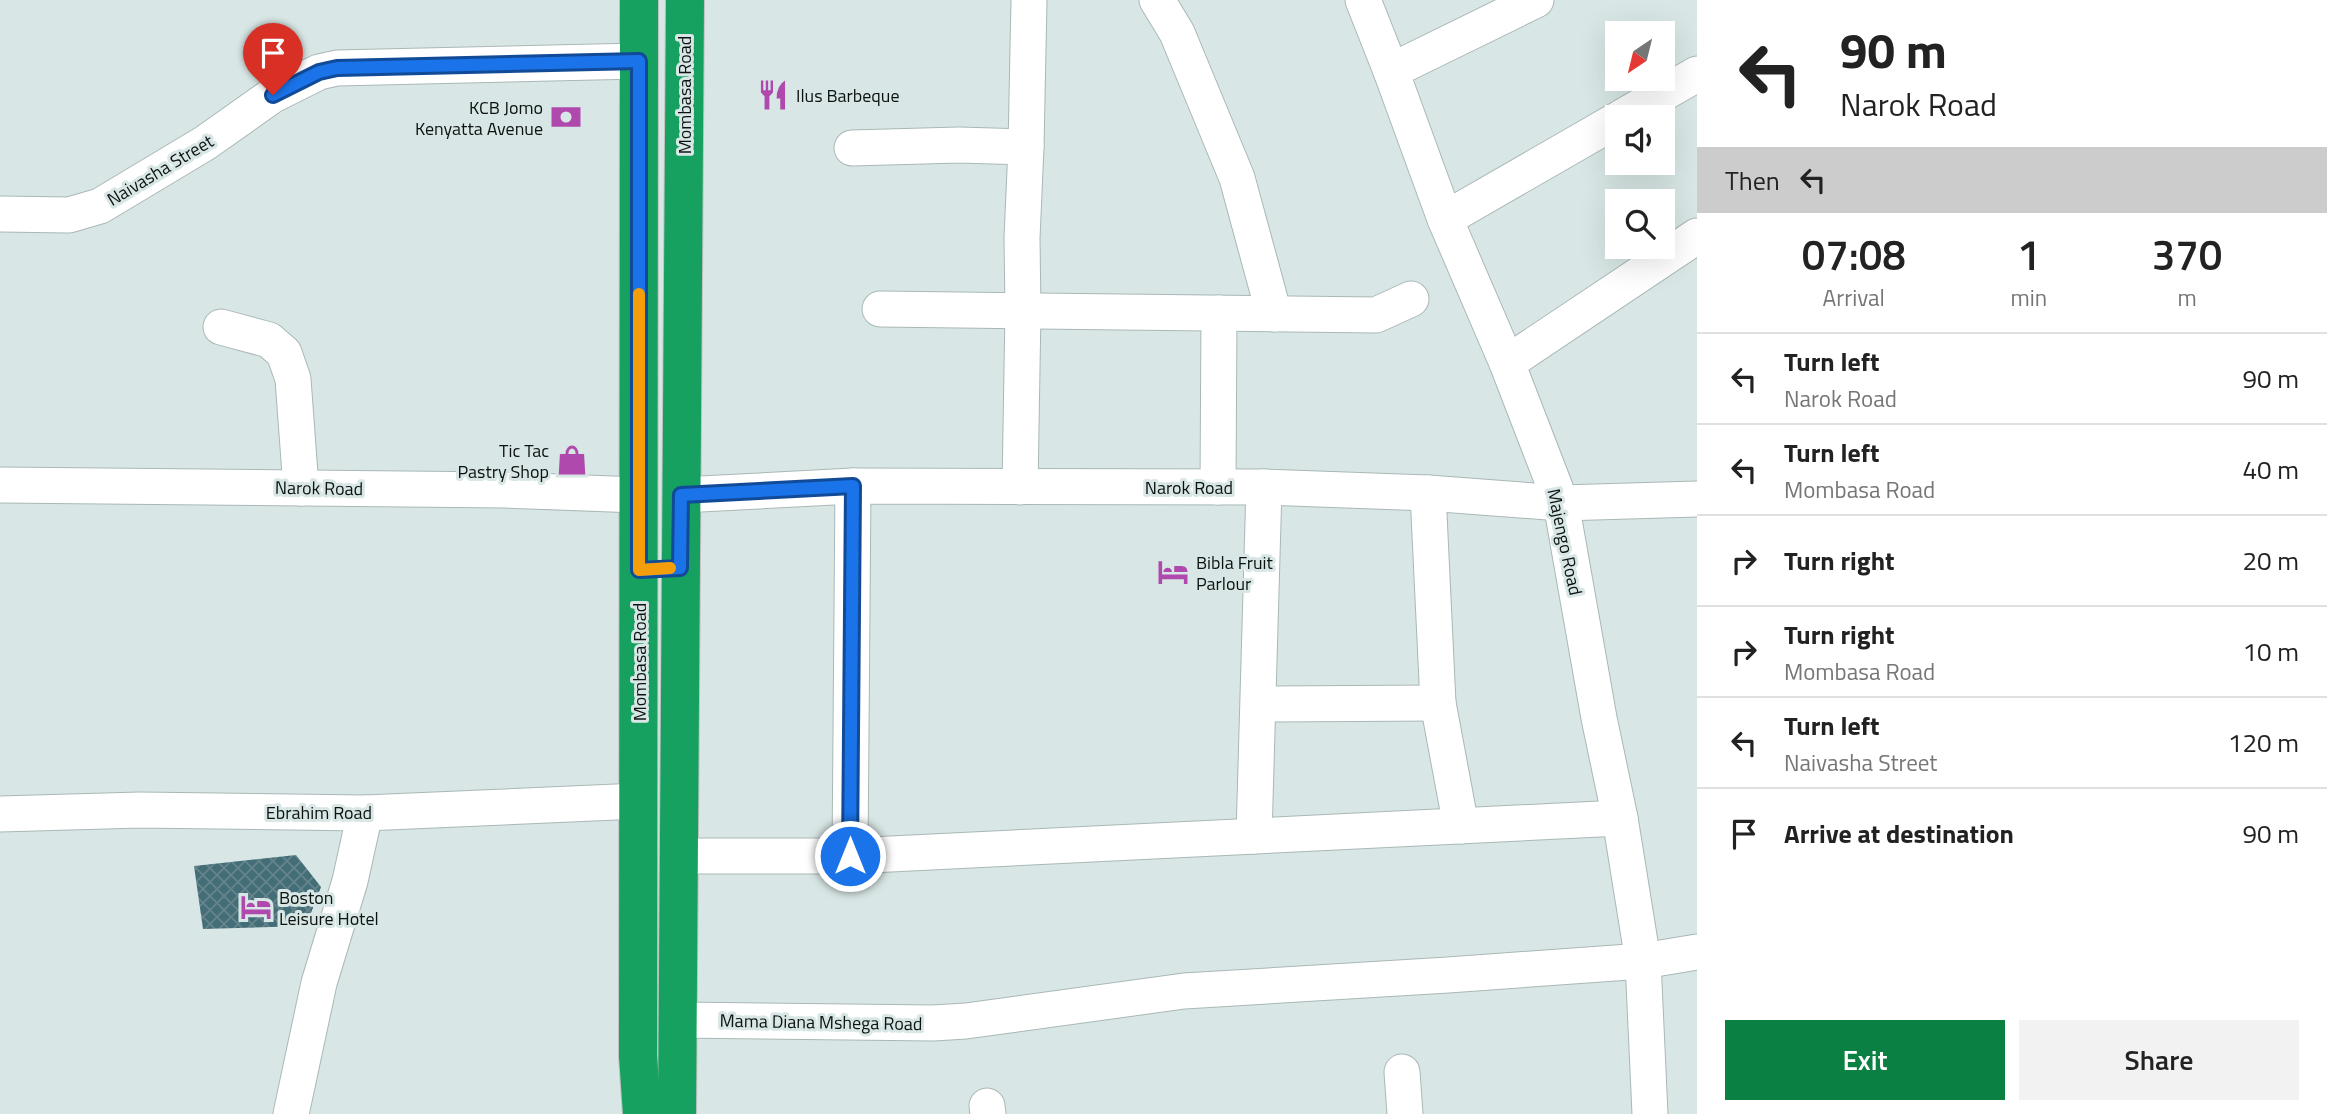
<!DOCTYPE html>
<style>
:root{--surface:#fff;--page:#f2f2f2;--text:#222;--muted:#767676;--line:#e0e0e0;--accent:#0b8043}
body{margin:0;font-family:"Titillium Web",sans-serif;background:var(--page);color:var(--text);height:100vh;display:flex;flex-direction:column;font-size:26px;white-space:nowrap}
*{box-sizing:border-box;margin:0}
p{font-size:23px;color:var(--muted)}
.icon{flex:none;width:38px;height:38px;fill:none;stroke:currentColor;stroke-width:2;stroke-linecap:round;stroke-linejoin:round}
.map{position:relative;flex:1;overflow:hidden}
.drawer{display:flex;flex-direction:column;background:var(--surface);width:630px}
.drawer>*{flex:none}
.banner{background:#fff;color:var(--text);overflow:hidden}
.needle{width:46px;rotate:215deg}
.tools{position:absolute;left:1605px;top:21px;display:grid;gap:14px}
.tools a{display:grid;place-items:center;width:70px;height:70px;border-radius:0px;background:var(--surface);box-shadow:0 7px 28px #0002;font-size:35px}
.pin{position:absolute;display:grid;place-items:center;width:60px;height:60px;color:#fff;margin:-72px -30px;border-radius:50% 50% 50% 0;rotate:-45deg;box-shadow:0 0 7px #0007}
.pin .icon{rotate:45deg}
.me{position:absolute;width:77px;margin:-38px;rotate:0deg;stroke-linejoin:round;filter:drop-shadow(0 0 5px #0008)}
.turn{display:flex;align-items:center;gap:24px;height:147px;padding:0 28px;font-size:32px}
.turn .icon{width:91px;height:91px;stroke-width:2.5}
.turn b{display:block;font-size:49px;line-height:60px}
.then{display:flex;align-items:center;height:66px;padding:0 28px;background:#0003;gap:14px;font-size:26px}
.eta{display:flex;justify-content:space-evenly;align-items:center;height:119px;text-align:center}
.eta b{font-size:42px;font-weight:600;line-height:49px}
.button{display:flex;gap:14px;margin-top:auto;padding:14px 28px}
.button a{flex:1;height:80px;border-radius:0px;background:var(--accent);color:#fff;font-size:28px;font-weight:600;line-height:80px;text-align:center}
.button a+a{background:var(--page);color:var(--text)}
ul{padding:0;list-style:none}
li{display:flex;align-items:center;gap:21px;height:91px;padding:0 28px;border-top:2px solid var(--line)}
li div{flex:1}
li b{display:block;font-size:26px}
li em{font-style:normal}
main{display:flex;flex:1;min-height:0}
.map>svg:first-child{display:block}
.building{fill:url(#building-cross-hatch)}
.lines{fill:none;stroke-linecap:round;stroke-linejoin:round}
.minor-casing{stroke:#a9b8b6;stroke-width:37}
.highway-casing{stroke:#c0c1c1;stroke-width:40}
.minor{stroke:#fff;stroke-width:35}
.highway{stroke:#16a161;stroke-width:38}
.route-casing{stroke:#114b97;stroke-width:18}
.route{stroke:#1a73e8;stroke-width:12}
.slow{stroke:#f59e0b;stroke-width:12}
.labels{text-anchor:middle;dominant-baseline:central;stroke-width:6;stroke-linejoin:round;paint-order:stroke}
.street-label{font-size:18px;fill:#0c1211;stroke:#d8e7e5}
.poi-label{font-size:18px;fill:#0c1211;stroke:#d8e7e5;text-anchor:start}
</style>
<main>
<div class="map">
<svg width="1697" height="1114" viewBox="0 0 1697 1114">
<defs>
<pattern id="building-cross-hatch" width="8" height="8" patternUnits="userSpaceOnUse" patternTransform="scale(1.75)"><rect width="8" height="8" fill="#436e78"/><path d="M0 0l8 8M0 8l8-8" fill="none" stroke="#66848b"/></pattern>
</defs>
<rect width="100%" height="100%" fill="#d8e7e5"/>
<polygon class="building" points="296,855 321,887 306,926 203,929 194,866"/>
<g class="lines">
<g class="minor-casing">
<g id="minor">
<polyline points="1157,0 1177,33 1237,178 1274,314"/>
<polyline points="1363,0 1391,71 1445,219 1507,363 1561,503 1599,718 1620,818 1643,961 1650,1114"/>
<polyline points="1391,71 1536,0"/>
<polyline points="1622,117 1697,74"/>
<polyline points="852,148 959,145 1026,147"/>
<polyline points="0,214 69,215 100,206 205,143 273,95 319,72 337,68 639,61"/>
<polyline points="1445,219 1617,120"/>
<polyline points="880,309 1376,315 1411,299"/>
<polyline points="221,327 269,340 284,353 293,379 301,488"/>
<polyline points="1507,363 1697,236"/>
<polyline points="0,485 505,490 638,495"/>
<polyline points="1020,487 1023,311 1022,238 1026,147 1029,0"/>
<polyline points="1218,487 1219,313"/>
<polyline points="1428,493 1438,703 1461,826"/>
<polyline points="681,495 853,486 1264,487 1428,493 1561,503 1697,499"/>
<polyline points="1259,704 1438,703"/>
<polyline points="0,814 140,810 365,813 639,801"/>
<polyline points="1254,836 1264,487"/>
<polyline points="678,856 850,856 1620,818"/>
<polyline points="850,856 853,486"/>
<polyline points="677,1020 933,1023 966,1021 1184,991 1448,975 1643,961 1697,952"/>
<polyline points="1402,1072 1405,1114"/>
<polyline points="987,1106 988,1114"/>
<polyline points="291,1114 319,983 350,881 365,813"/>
</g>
</g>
<g class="highway-casing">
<g id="highway">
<polyline points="639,0 638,1056 642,1114"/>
<polyline points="677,1114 685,0"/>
</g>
</g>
<use href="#minor" class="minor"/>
<use href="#highway" class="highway"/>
</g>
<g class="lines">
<g class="route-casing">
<polyline id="route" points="273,95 319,72 337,68 639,61 639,570 680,568 681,495 853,486 850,856"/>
</g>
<use href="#route" class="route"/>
<polyline class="slow" points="639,294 639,570 670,568"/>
</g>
<defs>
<g id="restaurant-bare" transform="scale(2.415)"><path d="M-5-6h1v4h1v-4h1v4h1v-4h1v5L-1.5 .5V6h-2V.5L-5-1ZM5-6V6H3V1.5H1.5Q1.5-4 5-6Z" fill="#af49ad" stroke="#d8e7e5" stroke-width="2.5" paint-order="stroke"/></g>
<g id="bank-bare" transform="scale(2.415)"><path d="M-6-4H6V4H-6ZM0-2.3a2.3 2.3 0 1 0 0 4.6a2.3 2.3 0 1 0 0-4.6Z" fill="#af49ad" stroke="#d8e7e5" stroke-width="2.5" paint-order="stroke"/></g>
<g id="shop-bare" transform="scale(2.415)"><path d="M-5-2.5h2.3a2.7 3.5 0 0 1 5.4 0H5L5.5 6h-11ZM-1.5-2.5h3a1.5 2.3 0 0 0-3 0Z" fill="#af49ad" stroke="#d8e7e5" stroke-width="2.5" paint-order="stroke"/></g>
<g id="hotel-bare" transform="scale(2.415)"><path d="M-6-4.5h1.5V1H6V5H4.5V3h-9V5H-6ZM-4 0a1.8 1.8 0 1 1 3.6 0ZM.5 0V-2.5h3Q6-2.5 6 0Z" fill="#af49ad" stroke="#d8e7e5" stroke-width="2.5" paint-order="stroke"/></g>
</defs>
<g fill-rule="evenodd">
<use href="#restaurant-bare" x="773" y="95"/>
<use href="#bank-bare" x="566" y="117"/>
<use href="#shop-bare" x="572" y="460"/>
<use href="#hotel-bare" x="1173" y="572"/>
<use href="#hotel-bare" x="256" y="907"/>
</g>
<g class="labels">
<g class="street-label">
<text transform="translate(684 95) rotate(-90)">Mombasa Road</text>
<text transform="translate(160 170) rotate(-31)">Naivasha Street</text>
<text x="1189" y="487">Narok Road</text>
<text transform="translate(319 488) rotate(1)">Narok Road</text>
<text transform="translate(1565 542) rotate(78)">Majengo Road</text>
<text transform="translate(639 662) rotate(-90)">Mombasa Road</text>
<text x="319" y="812">Ebrahim Road</text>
<text transform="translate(821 1022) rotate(1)">Mama Diana Mshega Road</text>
</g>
<g class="poi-label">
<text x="796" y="95">Ilus Barbeque</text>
<text x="543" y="107" text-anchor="end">KCB Jomo<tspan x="543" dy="21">Kenyatta Avenue</tspan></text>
<text x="549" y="450" text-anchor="end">Tic Tac<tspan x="549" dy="21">Pastry Shop</tspan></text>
<text x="1196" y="562">Bibla Fruit<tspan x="1196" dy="21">Parlour</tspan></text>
<text x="279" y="897">Boston<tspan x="279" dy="21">Leisure Hotel</tspan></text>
</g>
</g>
</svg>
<div class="tools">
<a><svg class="needle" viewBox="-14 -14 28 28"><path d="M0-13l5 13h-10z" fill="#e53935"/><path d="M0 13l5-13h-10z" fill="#767676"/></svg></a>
<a><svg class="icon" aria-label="sound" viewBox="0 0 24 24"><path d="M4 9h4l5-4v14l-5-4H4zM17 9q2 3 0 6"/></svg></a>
<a><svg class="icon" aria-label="search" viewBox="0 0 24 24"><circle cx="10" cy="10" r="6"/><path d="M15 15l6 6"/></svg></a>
</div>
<div class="pin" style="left:273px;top:95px;background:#d93025"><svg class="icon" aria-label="arrive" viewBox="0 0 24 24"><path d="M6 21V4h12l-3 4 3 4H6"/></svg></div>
<svg class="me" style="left:850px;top:856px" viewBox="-20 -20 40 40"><circle r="17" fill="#1a73e8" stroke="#fff" stroke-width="3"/><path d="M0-11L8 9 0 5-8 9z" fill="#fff"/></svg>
</div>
<section class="drawer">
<div class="banner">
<div class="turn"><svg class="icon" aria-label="left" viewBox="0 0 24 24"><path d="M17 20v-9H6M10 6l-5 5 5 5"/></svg><div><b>90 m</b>Narok Road</div></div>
<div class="then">Then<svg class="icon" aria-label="left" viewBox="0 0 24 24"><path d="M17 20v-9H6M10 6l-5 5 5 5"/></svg></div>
</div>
<div class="eta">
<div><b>07:08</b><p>Arrival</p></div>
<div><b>1</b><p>min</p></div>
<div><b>370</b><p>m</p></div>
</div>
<ul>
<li><svg class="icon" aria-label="left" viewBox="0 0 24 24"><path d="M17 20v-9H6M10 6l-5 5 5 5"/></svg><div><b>Turn left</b><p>Narok Road</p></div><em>90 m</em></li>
<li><svg class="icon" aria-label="left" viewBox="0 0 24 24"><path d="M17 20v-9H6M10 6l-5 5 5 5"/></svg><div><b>Turn left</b><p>Mombasa Road</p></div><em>40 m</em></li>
<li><svg class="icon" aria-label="right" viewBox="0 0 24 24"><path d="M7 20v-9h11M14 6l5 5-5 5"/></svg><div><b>Turn right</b></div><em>20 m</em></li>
<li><svg class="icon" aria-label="right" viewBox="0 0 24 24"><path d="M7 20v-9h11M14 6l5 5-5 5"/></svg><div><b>Turn right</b><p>Mombasa Road</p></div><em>10 m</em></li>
<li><svg class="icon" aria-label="left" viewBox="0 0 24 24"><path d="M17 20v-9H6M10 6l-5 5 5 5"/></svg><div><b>Turn left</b><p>Naivasha Street</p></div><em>120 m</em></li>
<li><svg class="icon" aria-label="arrive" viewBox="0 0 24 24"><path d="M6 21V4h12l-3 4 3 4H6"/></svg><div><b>Arrive at destination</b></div><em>90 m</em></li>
</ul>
<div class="button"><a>Exit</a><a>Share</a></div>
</section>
</main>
